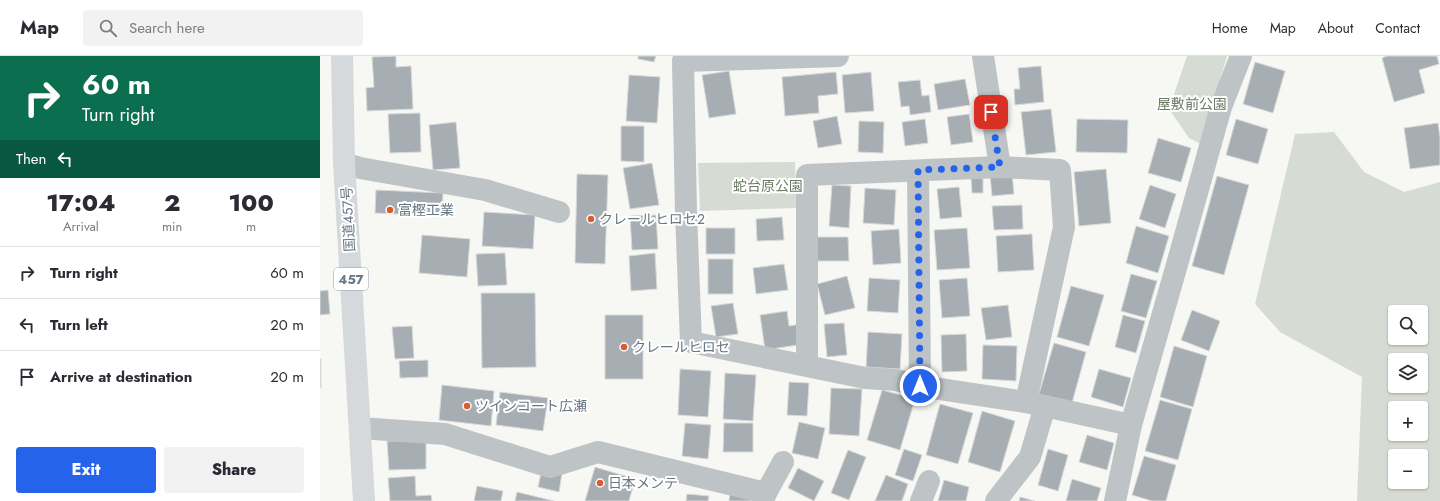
<!DOCTYPE html>
<meta charset="utf-8">
<style>
:root{--surface:#fff;--page:#f2f2f3;--text:#2b2b33;--muted:#7c7c81;--line:#e1e1e2;--accent:#2563eb}
body{margin:0;font-family:Jost,"Noto Sans JP",sans-serif;background:var(--page);color:var(--text);height:100vh;display:flex;flex-direction:column;font-size:15px;white-space:nowrap}
*{box-sizing:border-box;margin:0}
p{font-size:13px;color:var(--muted)}
.icon{flex:none;width:22px;height:22px;fill:none;stroke:currentColor;stroke-width:2;stroke-linecap:round;stroke-linejoin:round}
.map{position:relative;flex:1;overflow:hidden}
.details{display:flex;flex-direction:column;background:var(--surface);width:320px}
.details>*{flex:none}
.top-card{background:#0b6e4f;color:#fff;overflow:hidden}
.buttons{position:absolute;left:1068px;top:249px;display:grid;gap:8px}
.buttons a{display:grid;place-items:center;width:40px;height:40px;border-radius:4px;background:var(--surface);box-shadow:0 1px 3px #0004;font-size:20px}
.pin{position:absolute;display:grid;place-items:center;width:34px;height:34px;color:#fff;margin:-17px;border-radius:8px;box-shadow:0 2px 6px #0006}
.me{position:absolute;width:44px;margin:-22px;rotate:0deg;stroke-linejoin:round;filter:drop-shadow(0 0 3px #0008)}
.turn{display:flex;align-items:center;gap:14px;height:84px;padding:0 16px;font-size:18px}
.turn .icon{width:52px;height:52px;stroke-width:2.5}
.turn b{display:block;font-size:28px;line-height:34px}
.then{display:flex;align-items:center;height:38px;padding:0 16px;background:#0003;gap:8px;font-size:15px}
.eta{display:flex;justify-content:space-evenly;align-items:center;height:68px;text-align:center}
.eta b{font-size:24px;font-weight:800;line-height:28px}
.primary-button{display:flex;gap:8px;margin-top:auto;padding:8px 16px}
.primary-button a{flex:1;height:46px;border-radius:4px;background:var(--accent);color:#fff;font-size:16px;font-weight:800;line-height:46px;text-align:center}
.primary-button a+a{background:var(--page);color:var(--text)}
ul{padding:0;list-style:none}
li{display:flex;align-items:center;gap:12px;height:52px;padding:0 16px;border-top:1px solid var(--line)}
li div{flex:1}
li b{display:block;font-size:15px}
li em{font-style:normal}
header{display:flex;align-items:center;gap:24px;box-sizing:border-box;height:56px;padding:0 20px;background:var(--surface);border-bottom:1px solid var(--line)}
header strong{font-size:19px}
nav{display:flex;gap:22px;margin-inline-start:auto;font-size:14px}
.search{width:280px;height:36px;background:var(--page);display:flex;align-items:center;gap:10px;box-sizing:border-box;padding:0 14px;border-radius:4px;color:var(--muted);font-size:15px}
main{display:flex;flex:1;min-height:0}
.map>svg:first-child{display:block}
.green{fill:#d6dcd4;fill-rule:evenodd}
.building{fill:#a6aeb4;stroke:#d9d9d7}
.lines{fill:none;stroke-linecap:round;stroke-linejoin:round}
.minor{stroke:#bec3c6;stroke-width:22}
.trunk{stroke:#d5d9dc;stroke-width:22}
.route{stroke:#2563eb;stroke-width:7;stroke-dasharray:0 12.6}
.poi-dot{fill:#da5d31;stroke:#fff;stroke-width:1.5}
.labels{text-anchor:middle;dominant-baseline:central;stroke-width:4;stroke-linejoin:round;paint-order:stroke}
.shield{fill:#fff;stroke:#95a0a9;stroke-width:1}
.shield-label{font-size:13px;font-weight:bold;fill:#687784}
.park-label{font-size:14px;fill:#6a7b66;stroke:#fff}
.poi-label{font-size:14px;fill:#687784;stroke:#fff;text-anchor:start}
.street-label{font-size:14px;fill:#687784;stroke:#fff}
</style>
<header>
<strong>Map</strong>
<div class="search"><svg class="icon" aria-label="search" viewBox="0 0 24 24"><circle cx="10" cy="10" r="6"/><path d="M15 15l6 6"/></svg>Search here</div>
<nav><a>Home</a><a>Map</a><a>About</a><a>Contact</a></nav>
</header>
<main>
<section class="details">
<div class="top-card">
<div class="turn"><svg class="icon" aria-label="right" viewBox="0 0 24 24"><path d="M7 20v-9h11M14 6l5 5-5 5"/></svg><div><b>60 m</b>Turn right</div></div>
<div class="then">Then<svg class="icon" aria-label="left" viewBox="0 0 24 24"><path d="M17 20v-9H6M10 6l-5 5 5 5"/></svg></div>
</div>
<div class="eta">
<div><b>17:04</b><p>Arrival</p></div>
<div><b>2</b><p>min</p></div>
<div><b>100</b><p>m</p></div>
</div>
<ul>
<li><svg class="icon" aria-label="right" viewBox="0 0 24 24"><path d="M7 20v-9h11M14 6l5 5-5 5"/></svg><div><b>Turn right</b></div><em>60 m</em></li>
<li><svg class="icon" aria-label="left" viewBox="0 0 24 24"><path d="M17 20v-9H6M10 6l-5 5 5 5"/></svg><div><b>Turn left</b></div><em>20 m</em></li>
<li><svg class="icon" aria-label="arrive" viewBox="0 0 24 24"><path d="M6 21V4h12l-3 4 3 4H6"/></svg><div><b>Arrive at destination</b></div><em>20 m</em></li>
</ul>
<div class="primary-button"><a>Exit</a><a>Share</a></div>
</section>
<div class="map">
<svg width="1120" height="445" viewBox="0 0 1120 445">
<rect width="100%" height="100%" fill="#f7f7f4"/>
<g class="green">
<polygon points="867,0 907,0 881,88 869,82 849,53"/>
<path d="M1014 76 1044 116 1084 136 1120 126V445H1037L1042 321 960 276 935 248 975 78ZM1075 256H1101V282H1075ZM1075 304H1101V330H1075ZM1075 352H1101V378H1075ZM1075 400H1101V426H1075Z"/>
<polygon points="475,106 476,152 380,155 378,107"/>
</g>
<g class="building">
<polygon points="76,0 76,11 91,10 93,53 47,55 46,32 54,31 52,1"/>
<polygon points="318,0 336,0 334,6 318,3"/>
<polygon points="1067,0 1117,0 1119,8 1099,14 1105,37 1074,46 1062,2"/>
<polygon points="935,6 965,15 953,57 923,48"/>
<polygon points="721,10 724,46 695,49 694,33 700,33 698,12"/>
<polygon points="409,15 416,58 389,62 382,19"/>
<polygon points="516,16 518,38 498,40 499,57 465,60 462,21"/>
<polygon points="551,16 554,55 525,57 522,19"/>
<polygon points="309,19 340,21 337,67 306,65"/>
<polygon points="645,23 650,49 618,54 614,28"/>
<polygon points="600,24 602,40 609,39 611,56 590,59 589,50 581,51 578,26"/>
<polygon points="731,53 736,96 706,99 701,56"/>
<polygon points="100,57 101,96 70,97 68,58"/>
<polygon points="649,58 653,86 631,89 627,61"/>
<polygon points="517,60 522,88 498,92 493,65"/>
<polygon points="605,63 608,87 585,90 582,66"/>
<polygon points="757,63 808,64 807,97 756,96"/>
<polygon points="916,63 948,73 938,108 906,99"/>
<polygon points="539,65 564,66 563,97 538,96"/>
<polygon points="136,66 140,112 113,114 109,69"/>
<polygon points="1118,67 1120,82 1120,109 1090,113 1084,72"/>
<polygon points="301,70 324,70 324,106 301,105"/>
<polygon points="838,82 871,92 861,126 828,117"/>
<polygon points="332,107 339,149 310,153 303,112"/>
<polygon points="786,113 791,167 759,170 754,116"/>
<polygon points="692,116 694,138 672,140 670,119"/>
<polygon points="257,118 288,119 285,208 255,207"/>
<polygon points="897,120 929,129 904,219 872,210"/>
<polygon points="651,122 663,122 663,137 652,137"/>
<polygon points="512,129 531,130 529,172 509,170"/>
<polygon points="830,129 856,138 845,172 819,163"/>
<polygon points="639,131 642,161 620,163 617,133"/>
<polygon points="545,132 576,134 574,169 543,167"/>
<polygon points="56,134 123,137 122,160 55,157"/>
<polygon points="702,149 703,173 674,174 672,150"/>
<polygon points="164,156 215,159 213,193 162,190"/>
<polygon points="336,159 338,193 312,194 310,160"/>
<polygon points="462,161 464,184 437,185 436,163"/>
<polygon points="816,170 849,180 838,217 806,207"/>
<rect x="386" y="172" width="29" height="26"/>
<polygon points="647,172 650,212 617,214 614,174"/>
<polygon points="579,173 581,207 553,209 551,175"/>
<polygon points="712,178 714,214 678,216 676,180"/>
<polygon points="102,179 150,183 147,221 99,217"/>
<polygon points="497,181 528,181 529,205 497,205"/>
<polygon points="185,197 187,229 158,230 156,198"/>
<polygon points="335,197 337,233 311,235 309,200"/>
<rect x="388" y="203" width="25" height="35"/>
<polygon points="464,208 468,234 436,238 433,212"/>
<polygon points="811,218 837,225 826,262 801,255"/>
<polygon points="527,220 535,252 505,259 497,228"/>
<polygon points="549,222 580,224 578,257 547,255"/>
<polygon points="647,222 650,260 622,262 619,224"/>
<polygon points="751,230 784,239 769,290 737,281"/>
<polygon points="8,234 10,258 0,259 0,235"/>
<polygon points="161,237 215,237 216,311 162,312"/>
<polygon points="413,247 418,278 396,281 391,250"/>
<polygon points="688,249 692,281 666,284 661,252"/>
<polygon points="872,254 900,265 889,295 861,284"/>
<polygon points="467,255 469,270 481,268 484,288 445,294 440,259"/>
<rect x="285" y="259" width="38" height="64"/>
<polygon points="803,259 825,265 816,297 795,291"/>
<polygon points="524,267 527,299 507,301 504,268"/>
<polygon points="92,270 94,302 75,303 72,271"/>
<polygon points="548,276 582,278 580,313 546,311"/>
<polygon points="646,278 647,315 622,316 621,279"/>
<polygon points="734,287 766,296 752,347 719,338"/>
<polygon points="663,289 697,290 696,325 662,323"/>
<polygon points="854,290 887,300 873,351 840,341"/>
<rect x="0" y="303" width="1" height="29"/>
<polygon points="108,304 108,321 80,322 79,305"/>
<polygon points="360,313 391,315 388,361 358,359"/>
<polygon points="779,313 811,322 803,351 771,341"/>
<polygon points="405,317 436,319 433,365 403,363"/>
<polygon points="469,326 489,327 487,360 467,359"/>
<polygon points="122,329 174,335 171,370 119,364"/>
<polygon points="511,332 542,333 539,380 509,378"/>
<polygon points="562,334 595,343 580,394 547,384"/>
<polygon points="180,336 228,342 223,375 176,369"/>
<polygon points="840,344 872,353 858,404 825,395"/>
<polygon points="620,348 653,357 638,408 606,399"/>
<polygon points="662,355 695,365 680,416 648,406"/>
<polygon points="479,366 505,372 498,403 472,397"/>
<polygon points="365,367 391,369 388,403 362,400"/>
<polygon points="404,367 433,367 433,396 403,396"/>
<polygon points="767,379 794,387 787,414 759,406"/>
<polygon points="67,385 106,385 106,413 69,414"/>
<polygon points="584,393 602,399 593,425 575,419"/>
<polygon points="728,393 748,399 738,435 718,429"/>
<polygon points="528,394 546,401 529,444 511,437"/>
<polygon points="824,400 856,409 846,445 832,445 812,439"/>
<polygon points="275,411 315,423 309,445 265,445"/>
<polygon points="478,412 504,425 494,445 468,432"/>
<polygon points="222,413 242,417 239,436 218,431"/>
<polygon points="566,419 588,428 582,445 555,445"/>
<polygon points="95,420 96,440 111,439 112,445 70,445 68,422"/>
<polygon points="752,423 781,432 777,445 746,445"/>
<polygon points="624,424 649,431 646,445 618,445"/>
<polygon points="157,430 183,435 181,445 154,445"/>
<polygon points="197,436 234,445 195,445"/>
<polygon points="367,438 389,440 388,445 366,445"/>
<polygon points="410,438 430,441 430,445 409,445"/>
<polygon points="700,441 715,445 699,445"/>
</g>
<g class="lines">
<g class="minor">
<polyline points="365,0 363,5 366,156 371,286 545,322 576,324 600,330 706,346 811,369"/>
<polyline points="663,0 680,111"/>
<polyline points="363,5 518,0"/>
<polyline points="24,107 40,112 165,134 239,156"/>
<polyline points="598,115 600,330"/>
<polyline points="487,309 487,119 680,111 740,114 744,171 706,346"/>
<polyline points="40,372 125,378 230,411 278,396 446,437 443,445"/>
<polyline points="446,437 463,406"/>
<polyline points="601,445 609,425"/>
<polyline points="676,445 710,401 725,350"/>
<polyline points="795,445 811,369 858,205 901,51 921,0"/>
</g>
<polyline class="trunk" points="22,0 24,107 44,445"/>
</g>
<g class="lines">
<polyline class="route" points="600,330 598,114 680,111 671,56"/>
</g>
<g class="poi-dot">
<circle cx="70" cy="154" r="4"/>
<circle cx="271" cy="163" r="4"/>
<circle cx="304" cy="291" r="4"/>
<circle cx="147" cy="350" r="4"/>
<circle cx="280" cy="427" r="4"/>
</g>
<g class="labels">
<rect class="shield" x="14" y="212" width="34" height="22" rx="3"/>
<g class="shield-label">
<text x="31" y="223">457</text>
</g>
<g class="park-label">
<text x="872" y="48">屋敷前公園</text>
<text x="448" y="130">蛇台原公園</text>
</g>
<g class="poi-label">
<text x="78" y="154">富樫工業</text>
<text x="279" y="163">クレールヒロセ2</text>
<text x="312" y="291">クレールヒロセ</text>
<text x="155" y="350">ツインコート広瀬</text>
<text x="288" y="427">日本メンテ</text>
</g>
<g class="street-label">
<text transform="translate(28 163) rotate(-93)">国道457号</text>
</g>
</g>
</svg>
<div class="buttons">
<a><svg class="icon" aria-label="search" viewBox="0 0 24 24"><circle cx="10" cy="10" r="6"/><path d="M15 15l6 6"/></svg></a>
<a><svg class="icon" aria-label="layers" viewBox="0 0 24 24"><path d="M12 4l9 5-9 5-9-5zM3 14l9 5 9-5"/></svg></a>
<a>+</a>
<a>−</a>
</div>
<div class="pin" style="left:671px;top:56px;background:#d93025"><svg class="icon" aria-label="arrive" viewBox="0 0 24 24"><path d="M6 21V4h12l-3 4 3 4H6"/></svg></div>
<svg class="me" style="left:600px;top:330px" viewBox="-20 -20 40 40"><circle r="17" fill="#2563eb" stroke="#fff" stroke-width="3"/><path d="M0-11L8 9 0 5-8 9z" fill="#fff"/></svg>
</div>
</main>
